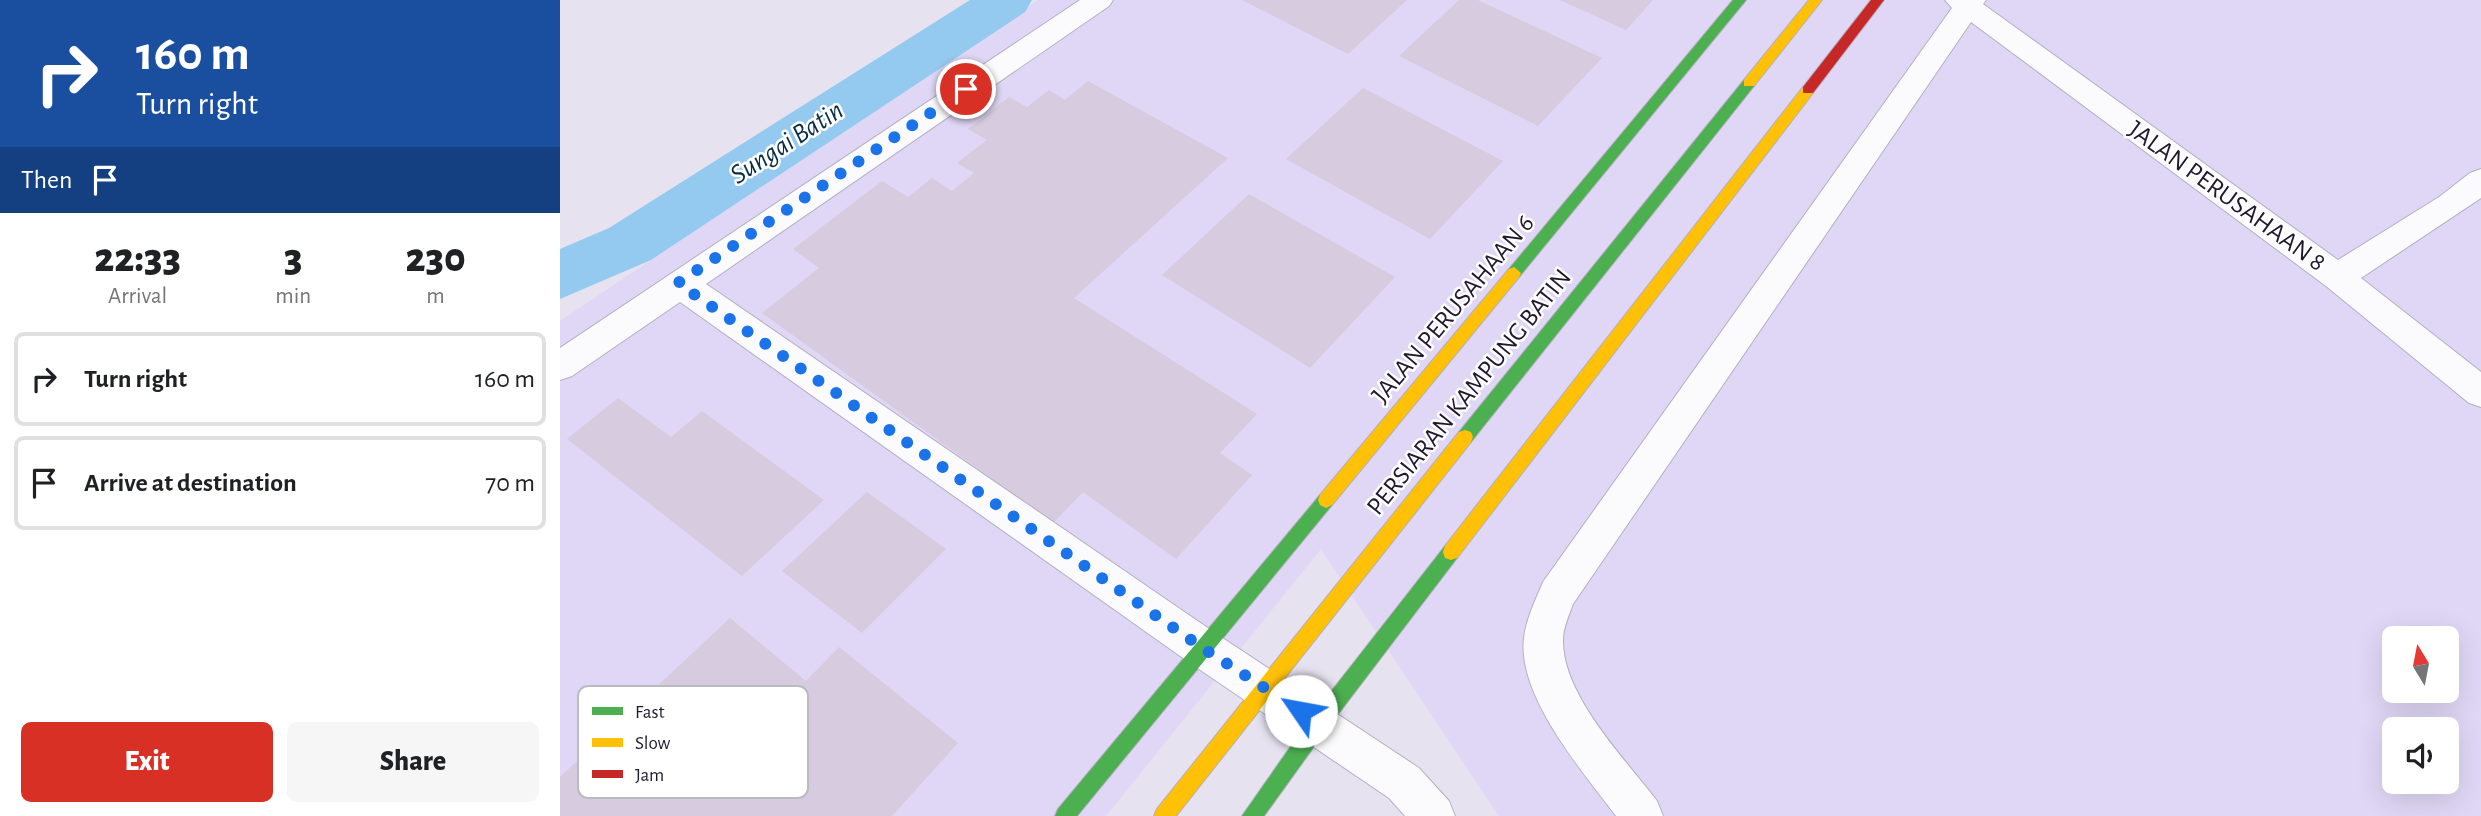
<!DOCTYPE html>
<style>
:root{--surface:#fff;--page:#f6f6f6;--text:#202124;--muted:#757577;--line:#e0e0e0;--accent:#d93025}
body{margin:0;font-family:"Alegreya Sans",sans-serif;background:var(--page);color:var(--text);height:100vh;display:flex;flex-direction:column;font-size:26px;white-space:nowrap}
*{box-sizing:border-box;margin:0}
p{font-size:23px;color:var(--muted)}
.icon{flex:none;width:38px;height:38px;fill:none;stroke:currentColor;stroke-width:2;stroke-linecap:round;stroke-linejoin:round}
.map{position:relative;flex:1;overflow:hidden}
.details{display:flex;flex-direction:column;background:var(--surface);width:560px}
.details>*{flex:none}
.guide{background:#1a4fa0;color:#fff;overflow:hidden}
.needle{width:46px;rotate:350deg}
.buttons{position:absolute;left:1822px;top:626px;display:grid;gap:14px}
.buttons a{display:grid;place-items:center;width:77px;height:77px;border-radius:10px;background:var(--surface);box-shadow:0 7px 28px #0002;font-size:35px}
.pin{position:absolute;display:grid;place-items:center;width:60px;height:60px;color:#fff;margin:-30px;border:4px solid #fff;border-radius:50%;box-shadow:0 2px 7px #0007}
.me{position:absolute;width:77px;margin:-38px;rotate:303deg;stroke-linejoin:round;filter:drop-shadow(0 0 5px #0008)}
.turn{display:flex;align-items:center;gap:24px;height:147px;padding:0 21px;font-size:32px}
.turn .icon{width:91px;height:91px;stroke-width:2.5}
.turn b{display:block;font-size:49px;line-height:60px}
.then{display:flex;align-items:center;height:66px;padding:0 21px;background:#0003;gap:14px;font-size:26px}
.eta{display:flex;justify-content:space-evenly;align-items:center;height:119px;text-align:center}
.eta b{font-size:42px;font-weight:800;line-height:49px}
.primary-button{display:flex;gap:14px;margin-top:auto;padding:14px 21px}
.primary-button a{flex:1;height:80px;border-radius:10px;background:var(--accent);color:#fff;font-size:28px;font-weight:800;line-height:80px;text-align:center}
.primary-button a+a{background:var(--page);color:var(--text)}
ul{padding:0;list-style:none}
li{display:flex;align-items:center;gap:21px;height:94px;margin:0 14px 10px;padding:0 7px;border:4px solid var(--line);border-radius:10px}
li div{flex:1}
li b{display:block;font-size:26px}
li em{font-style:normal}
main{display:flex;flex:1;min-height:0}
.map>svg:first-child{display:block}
.built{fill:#dfd7f5;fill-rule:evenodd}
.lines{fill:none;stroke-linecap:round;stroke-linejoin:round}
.river{fill:#94caef;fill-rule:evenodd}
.building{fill:#d6cbdf}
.street-casing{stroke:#b4afc0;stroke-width:2}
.fast-casing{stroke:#b4afc0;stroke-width:2}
.slow-casing{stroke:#b4afc0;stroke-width:2}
.jam-casing{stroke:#b4afc0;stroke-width:2}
.street{fill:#fbfbfd;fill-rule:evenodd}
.fast{fill:#4caf50;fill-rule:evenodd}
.slow{fill:#ffc107;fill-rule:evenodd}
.jam{fill:#c62828;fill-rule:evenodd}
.route{stroke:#1a73e8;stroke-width:12;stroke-dasharray:0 21.6}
.labels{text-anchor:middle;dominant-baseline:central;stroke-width:5;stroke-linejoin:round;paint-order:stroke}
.street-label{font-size:26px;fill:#1f182f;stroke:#fff}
.water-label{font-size:28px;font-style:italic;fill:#0a2e42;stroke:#fff}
.key{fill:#fff;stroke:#bcbac1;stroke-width:2}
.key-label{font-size:19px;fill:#1f182f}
</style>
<main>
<section class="details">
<div class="guide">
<div class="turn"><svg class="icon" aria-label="right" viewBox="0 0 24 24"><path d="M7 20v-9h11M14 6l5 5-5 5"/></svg><div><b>160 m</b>Turn right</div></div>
<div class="then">Then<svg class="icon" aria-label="arrive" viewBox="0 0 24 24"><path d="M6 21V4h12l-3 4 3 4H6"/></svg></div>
</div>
<div class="eta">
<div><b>22:33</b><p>Arrival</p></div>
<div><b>3</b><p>min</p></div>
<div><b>230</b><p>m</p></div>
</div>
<ul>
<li><svg class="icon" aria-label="right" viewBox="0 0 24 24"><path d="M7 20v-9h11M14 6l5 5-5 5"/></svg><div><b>Turn right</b></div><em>160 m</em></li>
<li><svg class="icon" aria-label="arrive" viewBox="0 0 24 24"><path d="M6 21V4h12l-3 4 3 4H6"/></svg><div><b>Arrive at destination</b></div><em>70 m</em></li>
</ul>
<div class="primary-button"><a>Exit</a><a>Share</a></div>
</section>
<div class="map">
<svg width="1921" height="816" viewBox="0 0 1921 816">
<rect width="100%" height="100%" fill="#e6e2f0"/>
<path class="built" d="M478 0H1921V816H939L761 549 546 816H0V321ZM1834 639H1886V691H1834ZM1834 730H1886V782H1834Z"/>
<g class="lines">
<polygon class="river" points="410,0 472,0 465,12 91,260 0,299 0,249 49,228"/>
</g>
<g class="building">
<polygon points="682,0 847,0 788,54"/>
<polygon points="899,0 918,0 1042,58 978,126 839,56"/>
<polygon points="1000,0 1093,0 1066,30"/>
<polygon points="528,81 668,158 514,298 697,414 660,453 692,475 616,559 523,492 493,523 202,313 259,268 233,249 322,181 348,197 372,178 392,191 414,173 397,163 427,140 408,129 449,97 467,107 489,90 505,100"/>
<polygon points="803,88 943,161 870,239 726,159"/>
<polygon points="689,194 835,277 750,368 602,275"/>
<polygon points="58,398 111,437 142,411 264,500 182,576 7,439"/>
<polygon points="307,492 386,549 302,633 222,571"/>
<polygon points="170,618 246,681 279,647 398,743 332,816 0,816 0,777"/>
</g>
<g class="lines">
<g class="street-casing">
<g id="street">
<polygon points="520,0 553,0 549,6 146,284 658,635 859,768 889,801 895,816 845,816 829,798 630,663 120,302 12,376 0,380 0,348"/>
<path d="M1385 0H1426L1423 4 1778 260 1879 197 1910 173 1921 169V198L1801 278 1921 372V407L1909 403 1766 286 1411 22 1013 604C1009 615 1003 628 1003 640 1002 695 1065 759 1097 801L1103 816H1056C1023 772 957 696 964 638 966 619 976 599 983 582L1392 8Z"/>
</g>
</g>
<g class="fast-casing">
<g id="fast">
<polygon points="1173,0 1186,0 959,277 949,277 947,273 949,269"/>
<polygon points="1189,78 1195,83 1194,86 911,442 905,444 899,442 897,437 899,432 1184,80"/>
<polygon points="766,492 772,495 774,500 772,505 517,816 495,816 498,809 760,495"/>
<polygon points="891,544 897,546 899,552 897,558 766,730 704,816 682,816 752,716 885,546"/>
</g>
</g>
<g class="slow-casing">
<g id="slow">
<polygon points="1249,0 1262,0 1194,86 1184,86 1184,80"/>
<polygon points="1248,85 1253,87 1253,93 897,558 891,560 885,558 883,552 885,546 1243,87"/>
<polygon points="954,267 961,273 959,277 772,505 766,508 760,505 758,500 760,495 949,269"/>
<polygon points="905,430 911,432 913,437 911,442 616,816 594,816 597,809 899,432"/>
</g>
</g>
<g class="jam-casing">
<polygon id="jam" points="1311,0 1324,0 1253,93 1243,93 1243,87"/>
</g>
<use href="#street" class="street"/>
<use href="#fast" class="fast"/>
<use href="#slow" class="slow"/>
<use href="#jam" class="jam"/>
</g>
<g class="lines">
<polyline class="route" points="406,89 118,283 644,649 741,711"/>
</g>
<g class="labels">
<g class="street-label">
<text transform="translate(1667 196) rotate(36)">JALAN PERUSAHAAN 8</text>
<text transform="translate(893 309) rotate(-50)">JALAN PERUSAHAAN 6</text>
<text transform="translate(909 392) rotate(-51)">PERSIARAN KAMPUNG BATIN</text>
</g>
<g class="water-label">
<text transform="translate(227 143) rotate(-33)">Sungai Batin</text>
</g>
</g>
<rect x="18" y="686" width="230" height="112" rx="10" class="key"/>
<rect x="32" y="707" width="31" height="8" fill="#4caf50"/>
<rect x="32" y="738" width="31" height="9" fill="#ffc107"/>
<rect x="32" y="770" width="31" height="8" fill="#c62828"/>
<g class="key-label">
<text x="75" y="718">Fast</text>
<text x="75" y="749">Slow</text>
<text x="75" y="781">Jam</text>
</g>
</svg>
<div class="buttons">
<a><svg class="needle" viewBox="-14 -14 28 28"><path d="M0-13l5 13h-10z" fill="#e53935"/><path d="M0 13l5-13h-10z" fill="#757577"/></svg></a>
<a><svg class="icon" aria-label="sound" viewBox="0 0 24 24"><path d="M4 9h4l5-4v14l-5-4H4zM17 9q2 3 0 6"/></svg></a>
</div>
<div class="pin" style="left:406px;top:89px;background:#d93025"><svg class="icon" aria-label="arrive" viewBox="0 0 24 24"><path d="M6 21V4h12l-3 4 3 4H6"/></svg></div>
<svg class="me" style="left:741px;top:711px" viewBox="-20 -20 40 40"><circle r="19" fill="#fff"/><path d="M0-13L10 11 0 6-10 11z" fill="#1a73e8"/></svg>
</div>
</main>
